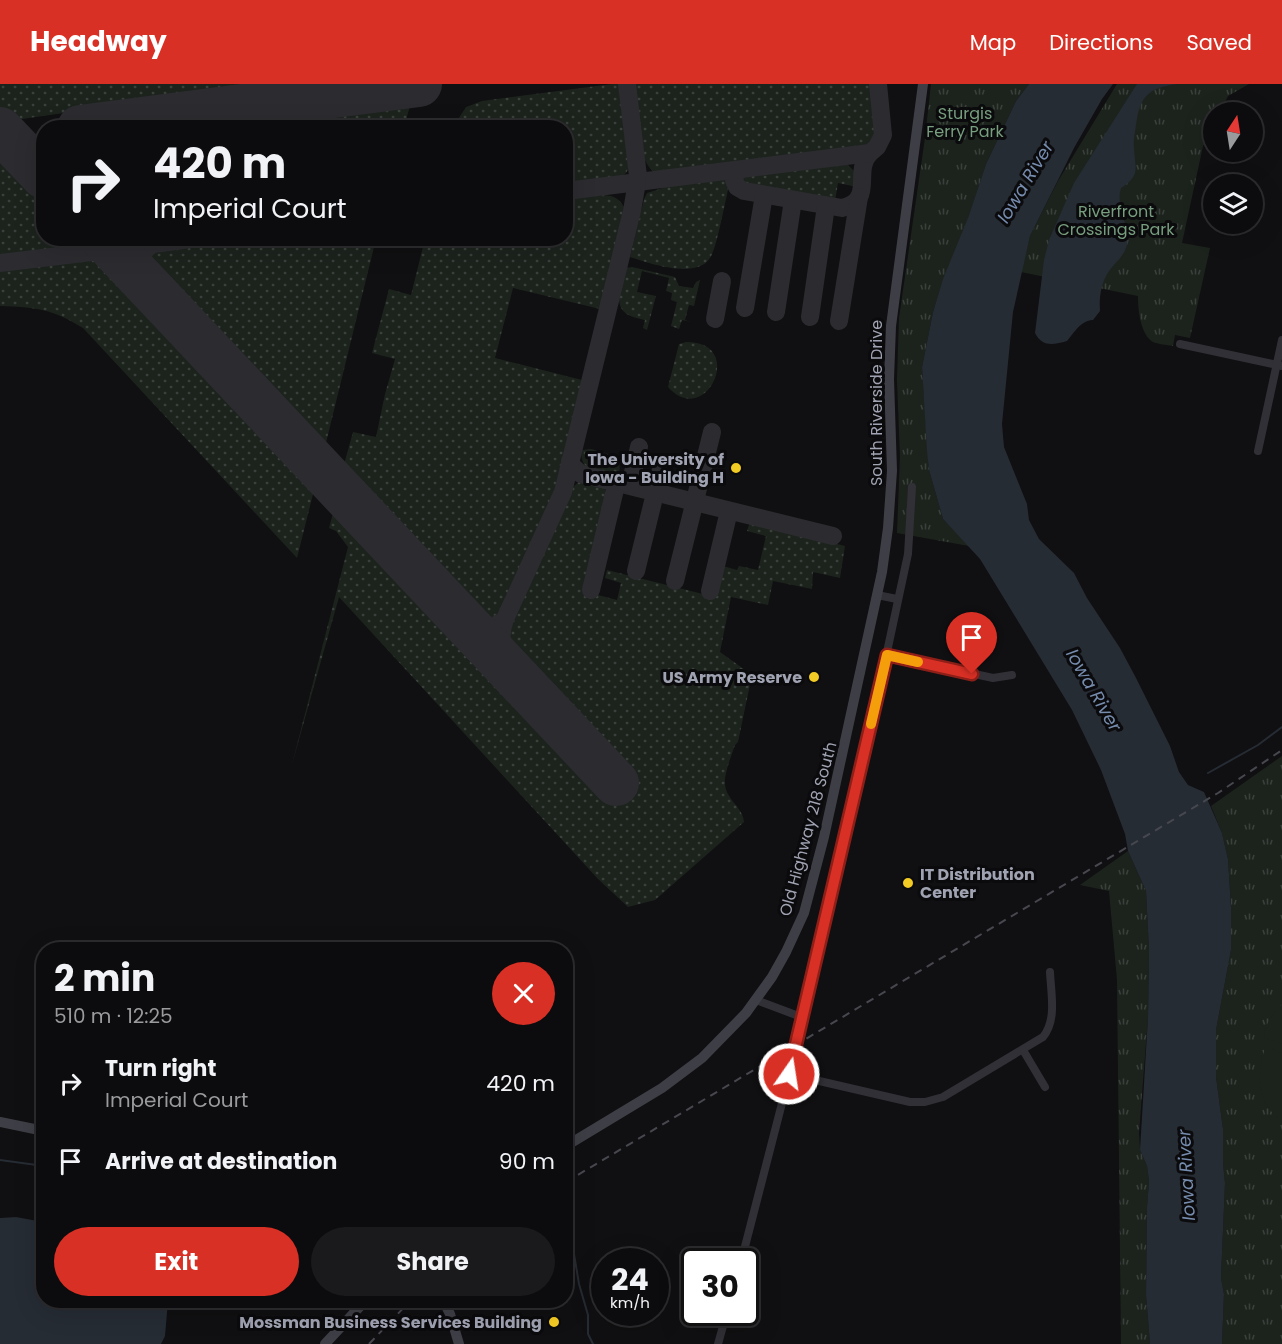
<!DOCTYPE html>
<meta charset="utf-8">
<style>
:root{--surface:#0c0b0d;--page:#1a191b;--text:#f1f3f6;--muted:#9a9b9d;--line:#2c2b2e;--accent:#d93025}
body{margin:0;font-family:Poppins,sans-serif;background:var(--page);color:var(--text);height:100vh;display:flex;flex-direction:column;font-size:22px;white-space:nowrap}
*{box-sizing:border-box;margin:0}
p{font-size:20px;color:var(--muted)}
.icon{flex:none;width:33px;height:33px;fill:none;stroke:currentColor;stroke-width:2;stroke-linecap:round;stroke-linejoin:round}
.map{position:relative;flex:1;overflow:hidden}
.details{position:absolute;left:36px;top:858px;width:537px;height:366px;display:flex;flex-direction:column;background:var(--surface);border-radius:24px;box-shadow:0 6px 24px #0002,0 0 0 2px var(--line)}
.details>*{flex:none}
.banner{position:absolute;left:36px;top:36px;width:537px;height:126px;border-radius:24px;box-shadow:0 6px 24px #0002,0 0 0 2px var(--line);background:#0c0b0d;color:var(--text);overflow:hidden}
.needle{width:39px;rotate:12deg}
.buttons{position:absolute;left:1203px;top:18px;display:grid;gap:12px}
.buttons a{display:grid;place-items:center;width:60px;height:60px;border-radius:50%;background:var(--surface);box-shadow:0 6px 24px #0002,0 0 0 2px var(--line);font-size:30px}
.speed{position:absolute;left:591px;top:1164px;display:flex;gap:12px;font-size:30px;font-weight:700;text-align:center}
.speed>*{display:grid;place-content:center;width:78px;height:78px;border-radius:50%;background:var(--surface);box-shadow:0 6px 24px #0002,0 0 0 2px var(--line);line-height:1}
.speed small{font-size:15px;font-weight:400}
.speed .limit{border:3px solid #111;border-radius:9px;background:#fff;color:#111}
.pin{position:absolute;display:grid;place-items:center;width:51px;height:51px;color:#fff;margin:-62px -26px;border-radius:50% 50% 50% 0;rotate:-45deg;box-shadow:0 0 6px #0007}
.pin .icon{rotate:45deg}
.me{position:absolute;width:66px;margin:-33px;rotate:13deg;stroke-linejoin:round;filter:drop-shadow(0 0 4px #0008)}
.turn{display:flex;align-items:center;gap:21px;height:126px;padding:0 18px;font-size:27px}
.turn .icon{width:78px;height:78px;stroke-width:2.5}
.turn b{display:block;font-size:42px;line-height:51px}
.round{display:grid;place-items:center;flex:none;width:63px;height:63px;border-radius:32px;background:var(--page)}
.overview{display:flex;align-items:center;justify-content:space-between;height:102px;padding:0 18px}
h1{font-size:36px;font-weight:700;line-height:45px}
.action{display:flex;gap:12px;margin-top:auto;padding:12px 18px}
.action a{flex:1;height:69px;border-radius:36px;background:var(--accent);color:#fff;font-size:24px;font-weight:700;line-height:69px;text-align:center}
.action a+a{background:var(--page);color:var(--text)}
ul{padding:0;list-style:none}
li{display:flex;align-items:center;gap:18px;height:78px;padding:0 18px}
li div{flex:1}
li b{display:block;font-size:22px}
li em{font-style:normal}
header{display:flex;align-items:center;gap:36px;box-sizing:border-box;height:84px;padding:0 30px;background:var(--accent);color:#fff}
header strong{font-size:28px}
nav{display:flex;gap:33px;margin-inline-start:auto;font-size:21px}
.map>svg:first-child{display:block}
.grass{fill:url(#grass-dots)}
.park{fill:url(#park-tufts)}
.garden{fill:#1c231d}
.water{fill:#262c34}
.lines{fill:none;stroke-linecap:round;stroke-linejoin:round}
.stream{stroke:#262c34;stroke-width:2}
.taxiway{stroke:#2c2c30;stroke-width:18}
.runway{stroke:#2c2c30;stroke-width:46}
.street{stroke:#303036;stroke-width:8}
.secondary{stroke:#3e3f46;stroke-width:10}
.rail{stroke:#47484f;stroke-width:2;stroke-dasharray:8 6;stroke-linecap:butt}
.route-casing{stroke:#8d1f18;stroke-width:15}
.route{stroke:#d93025;stroke-width:10}
.slow{stroke:#f59e0b;stroke-width:10}
.poi-dot{fill:#f3cb25;stroke:#0b0a0c;stroke-width:2}
.labels{text-anchor:middle;dominant-baseline:central;stroke-width:6;stroke-linejoin:round;paint-order:stroke}
.park-label{font-size:16px;fill:#779e7f;stroke:#0b0a0c}
.street-label{font-size:16px;fill:#a0a3b2;stroke:#0b0a0c}
.poi-label{font-size:16px;font-weight:bold;fill:#a0a3b2;stroke:#0b0a0c;text-anchor:end}
.water-label{font-size:18px;font-style:italic;fill:#768cae;stroke:#0b0a0c}
</style>
<header>
<strong>Headway</strong>
<nav><a>Map</a><a>Directions</a><a>Saved</a></nav>
</header>
<div class="map">
<svg width="1282" height="1260" viewBox="0 0 1282 1260">
<defs>
<pattern id="grass-dots" width="8" height="8" patternUnits="userSpaceOnUse" patternTransform="scale(1.5)"><rect width="8" height="8" fill="#1c231d"/><path d="M2 2h.1M6 6h.1" fill="none" stroke="#3a403b" stroke-width="1.8" stroke-linecap="round"/></pattern>
<pattern id="park-tufts" width="24" height="20" patternUnits="userSpaceOnUse" patternTransform="scale(1.5)"><rect width="24" height="20" fill="#1c231d"/><path d="M3 7l-1-3M5 7V3M7 7l1-3M15 17l-1-3M17 17v-4M19 17l1-3" fill="none" stroke="#3a403b"/></pattern>
</defs>
<rect width="100%" height="100%" fill="#100f11"/>
<g class="grass">
<polygon points="0,0 266,0 8,37 0,29"/>
<path d="M612 0H619L622 3C624 19 635 78 626 89 624 91 621 93 618 94L566 102V44L453 43 466 23 482 17Z"/>
<path d="M635 0H872L875 26V54L866 63 847 68 681 88H654C636 75 636 24 633 3Z"/>
<polygon points="410,22 404,43 231,43"/>
<path d="M0 69H5L43 109 44 154 77 155C68 170 18 171 0 174Z"/>
<path d="M841 79C853 81 858 91 857 103L838 99 835 117 747 102C743 100 739 98 741 93L746 91Z"/>
<path d="M719 95 725 96 729 102C725 117 717 164 710 174 696 196 649 179 630 173L644 115 647 109 672 101Z"/>
<path d="M591 111C605 112 616 108 624 123L600 225 513 204 495 274 582 296 553 412 500 527 490 536 478 535 341 391 353 348 376 353 385 310 395 275 372 269 389 205 411 211 425 155 566 154V114Z"/>
<path d="M241 155H376L323 371 148 184 150 183 147 179C148 176 148 173 151 170 161 161 224 157 241 155Z"/>
<path d="M99 173 103 178 106 177 109 179 316 398 297 474 83 244C53 225 35 223 0 222V185Z"/>
<path d="M632 183 675 193 679 202 693 204 696 198 700 196 694 222 689 221 685 236 691 238 682 236 679 245 671 242 677 218 671 216 672 209 666 207 669 194 642 187 637 208 656 212 647 246 643 244 645 236C631 233 619 230 619 214L626 184Z"/>
<path d="M686 258C747 257 706 346 668 303L679 260Z"/>
<path d="M591 365C606 369 624 372 619 390 602 393 577 386 582 366Z"/>
<path d="M580 397 604 399 606 410 583 507 617 516 621 499 605 494 607 486 715 513 723 482 737 486 739 482 758 486 766 452 747 447 750 438 845 462 840 494 813 488 812 505 773 497 768 521 731 513 720 568 752 591 738 658 735 661C732 670 724 690 725 699 725 715 743 723 744 738L655 816 628 823 598 795 339 513 291 684 348 463 336 447 329 444 336 418 616 714 634 699 511 569C507 556 509 548 513 536L570 408 574 402Z"/>
</g>
<g class="park">
<polygon points="931,0 1029,0 1016,17 986,80 963,150 943,196 933,228 922,283 929,386 943,435 969,462 897,449 900,373 897,296 899,234 925,54"/>
<path d="M1117 0H1249L1228 12 1220 28H1214L1213 41 1203 62 1182 159 1210 164 1190 254 1175 251 1173 262C1167 261 1158 260 1153 258 1140 250 1138 225 1138 212L1021 188 1030 152 1058 97Z"/>
<polygon points="1282,672 1282,1260 1222,1260 1224,1210 1221,1194 1225,1099 1223,1079 1223,1045 1216,993 1216,946 1231,866 1231,823 1228,775 1222,749 1211,722"/>
<polygon points="1128,767 1146,807 1149,867 1148,933 1139,1049 1140,1066 1147,1082 1149,1097 1147,1123 1146,1211 1150,1260 1121,1260 1117,896 1109,807 1080,801"/>
</g>
<g class="garden">
<path d="M1282 920V960L1264 954C1264 941 1273 929 1282 920Z"/>
<path d="M1266 962 1282 969V1036C1255 1021 1257 987 1266 962Z"/>
</g>
<g class="water">
<polygon points="1029,0 1113,0 1102,15 1074,64 1030,152 1013,228 1002,340 1004,363 1027,420 1029,436 1039,455 1074,489 1087,514 1120,564 1135,592 1170,662 1179,688 1188,701 1204,708 1222,749 1228,775 1231,823 1231,866 1216,946 1216,993 1223,1045 1223,1079 1225,1099 1221,1194 1224,1210 1222,1260 1150,1260 1146,1211 1147,1123 1149,1097 1147,1082 1140,1066 1148,933 1149,867 1146,807 1128,767 1125,750 1101,686 1072,626 980,475 943,435 929,386 927,367 922,283 933,228 943,195 968,134 986,80 1016,17"/>
<path d="M1137 0H1177C1148 4 1140 12 1136 41 1135 48 1133 57 1134 64 1135 85 1141 91 1121 104 1115 123 1130 141 1127 160 1125 172 1115 178 1109 187 1101 199 1099 213 1100 227L1093 236C1080 237 1075 248 1067 257 1053 261 1042 263 1035 249L1044 176 1049 156 1074 99Z"/>
<polygon points="16,1133 43,1138 44,1216 168,1217 165,1252 161,1260 0,1260 0,1134"/>
</g>
<g class="lines">
<g class="stream">
<polyline points="1208,689 1258,661 1282,643"/>
<polyline points="0,1076 44,1082"/>
<polyline points="566,1097 568,1102 569,1140 579,1200 588,1231 588,1250 593,1260"/>
</g>
<g class="taxiway">
<path d="M740 86 736 89 734 96 737 103 744 107 842 124C876 116 852 87 870 69"/>
<polyline points="566,107 870,69 877,63 883,51 878,0"/>
<polyline points="104,155 115,163 124,164 198,154"/>
<path d="M153 160C141 167 137 177 140 190L188 243"/>
<path d="M0 179 100 167C122 168 147 204 162 219"/>
<polyline points="745,224 764,111"/>
<polyline points="776,228 793,116"/>
<polyline points="810,233 826,122"/>
<polyline points="715,235 722,197"/>
<polyline points="839,237 859,113"/>
<polyline points="570,377 572,382 581,390 833,452"/>
<polyline points="630,401 639,363"/>
<polyline points="636,487 660,389"/>
<path d="M421 490 465 537C478 547 493 546 505 535"/>
<polyline points="675,497 712,348"/>
<polyline points="591,506 617,397"/>
<polyline points="710,507 729,427"/>
<path d="M556 633C530 606 489 577 505 535L563 408 632 127 638 92 627 0"/>
</g>
<g class="runway">
<polyline points="80,44 419,0"/>
<polyline points="0,46 44,92"/>
<polyline points="103,154 616,699"/>
</g>
<g class="street">
<polyline points="1180,260 1282,282"/>
<polyline points="1258,367 1282,256"/>
<polyline points="877,511 897,515"/>
<polyline points="887,571 993,594 1012,591"/>
<polyline points="756,916 804,934"/>
<polyline points="1023,966 1045,1003"/>
<path d="M789 990 910 1018H925L943 1013 1043 953C1057 936 1051 910 1050 888"/>
<polyline points="741,1178 804,934 878,610 908,470 912,403"/>
<polyline points="718,1260 727,1228"/>
</g>
<g class="secondary">
<polyline points="0,1038 44,1047"/>
<polyline points="566,1062 662,1004 702,974 746,929 772,893 786,868 804,829 824,753 882,488 888,444 892,387 889,295 891,242 923,0"/>
<polyline points="443,1216 450,1230 459,1260"/>
<polyline points="325,1260 366,1216"/>
</g>
<g class="rail">
<polyline points="566,1098 1218,709 1282,666"/>
<polyline points="369,1260 411,1216"/>
</g>
</g>
<g class="lines">
<g class="route-casing">
<polyline id="route" points="789,990 887,571 972,590"/>
</g>
<use href="#route" class="route"/>
<polyline class="slow" points="871,640 887,571 918,578"/>
</g>
<g class="poi-dot">
<circle cx="736" cy="384" r="6"/>
<circle cx="814" cy="593" r="6"/>
<circle cx="908" cy="799" r="6"/>
<circle cx="554" cy="1238" r="6"/>
</g>
<g class="labels">
<g class="park-label">
<text x="965" y="29">Sturgis<tspan x="965" dy="18">Ferry Park</tspan></text>
<text x="1116" y="127">Riverfront<tspan x="1116" dy="18">Crossings Park</tspan></text>
</g>
<g class="street-label">
<text transform="translate(876 319) rotate(-90)">South Riverside Drive</text>
<text transform="translate(808 745) rotate(-75)">Old Highway 218 South</text>
</g>
<g class="poi-label">
<text x="724" y="375">The University of<tspan x="724" dy="18">Iowa - Building H</tspan></text>
<text x="802" y="593">US Army Reserve</text>
<text x="920" y="790" text-anchor="start">IT Distribution<tspan x="920" dy="18">Center</tspan></text>
<text x="542" y="1238">Mossman Business Services Building</text>
</g>
<g class="water-label">
<text transform="translate(1025 98) rotate(-59)">Iowa River</text>
<text transform="translate(1094 606) rotate(60)">Iowa River</text>
<text transform="translate(1186 1091) rotate(-93)">Iowa River</text>
</g>
</g>
</svg>
<div class="buttons">
<a><svg class="needle" viewBox="-14 -14 28 28"><path d="M0-13l5 13h-10z" fill="#e53935"/><path d="M0 13l5-13h-10z" fill="#9a9b9d"/></svg></a>
<a><svg class="icon" aria-label="layers" viewBox="0 0 24 24"><path d="M12 4l9 5-9 5-9-5zM3 14l9 5 9-5"/></svg></a>
</div>
<div class="speed"><div>24<small>km/h</small></div><div class="limit">30</div></div>
<div class="pin" style="left:972px;top:590px;background:#d93025"><svg class="icon" aria-label="arrive" viewBox="0 0 24 24"><path d="M6 21V4h12l-3 4 3 4H6"/></svg></div>
<svg class="me" style="left:789px;top:990px" viewBox="-20 -20 40 40"><circle r="17" fill="#d93025" stroke="#fff" stroke-width="3"/><path d="M0-11L8 9 0 5-8 9z" fill="#fff"/></svg>
<div class="banner">
<div class="turn"><svg class="icon" aria-label="right" viewBox="0 0 24 24"><path d="M7 20v-9h11M14 6l5 5-5 5"/></svg><div><b>420 m</b>Imperial Court</div></div>
</div>
<section class="details">
<div class="overview"><div><h1>2 min</h1><p>510 m · 12:25</p></div><a class="round" style="background:#d93025;color:#fff"><svg class="icon" aria-label="close" viewBox="0 0 24 24"><path d="M6 6l12 12M18 6L6 18"/></svg></a></div>
<ul>
<li><svg class="icon" aria-label="right" viewBox="0 0 24 24"><path d="M7 20v-9h11M14 6l5 5-5 5"/></svg><div><b>Turn right</b><p>Imperial Court</p></div><em>420 m</em></li>
<li><svg class="icon" aria-label="arrive" viewBox="0 0 24 24"><path d="M6 21V4h12l-3 4 3 4H6"/></svg><div><b>Arrive at destination</b></div><em>90 m</em></li>
</ul>
<div class="action"><a>Exit</a><a>Share</a></div>
</section>
</div>
